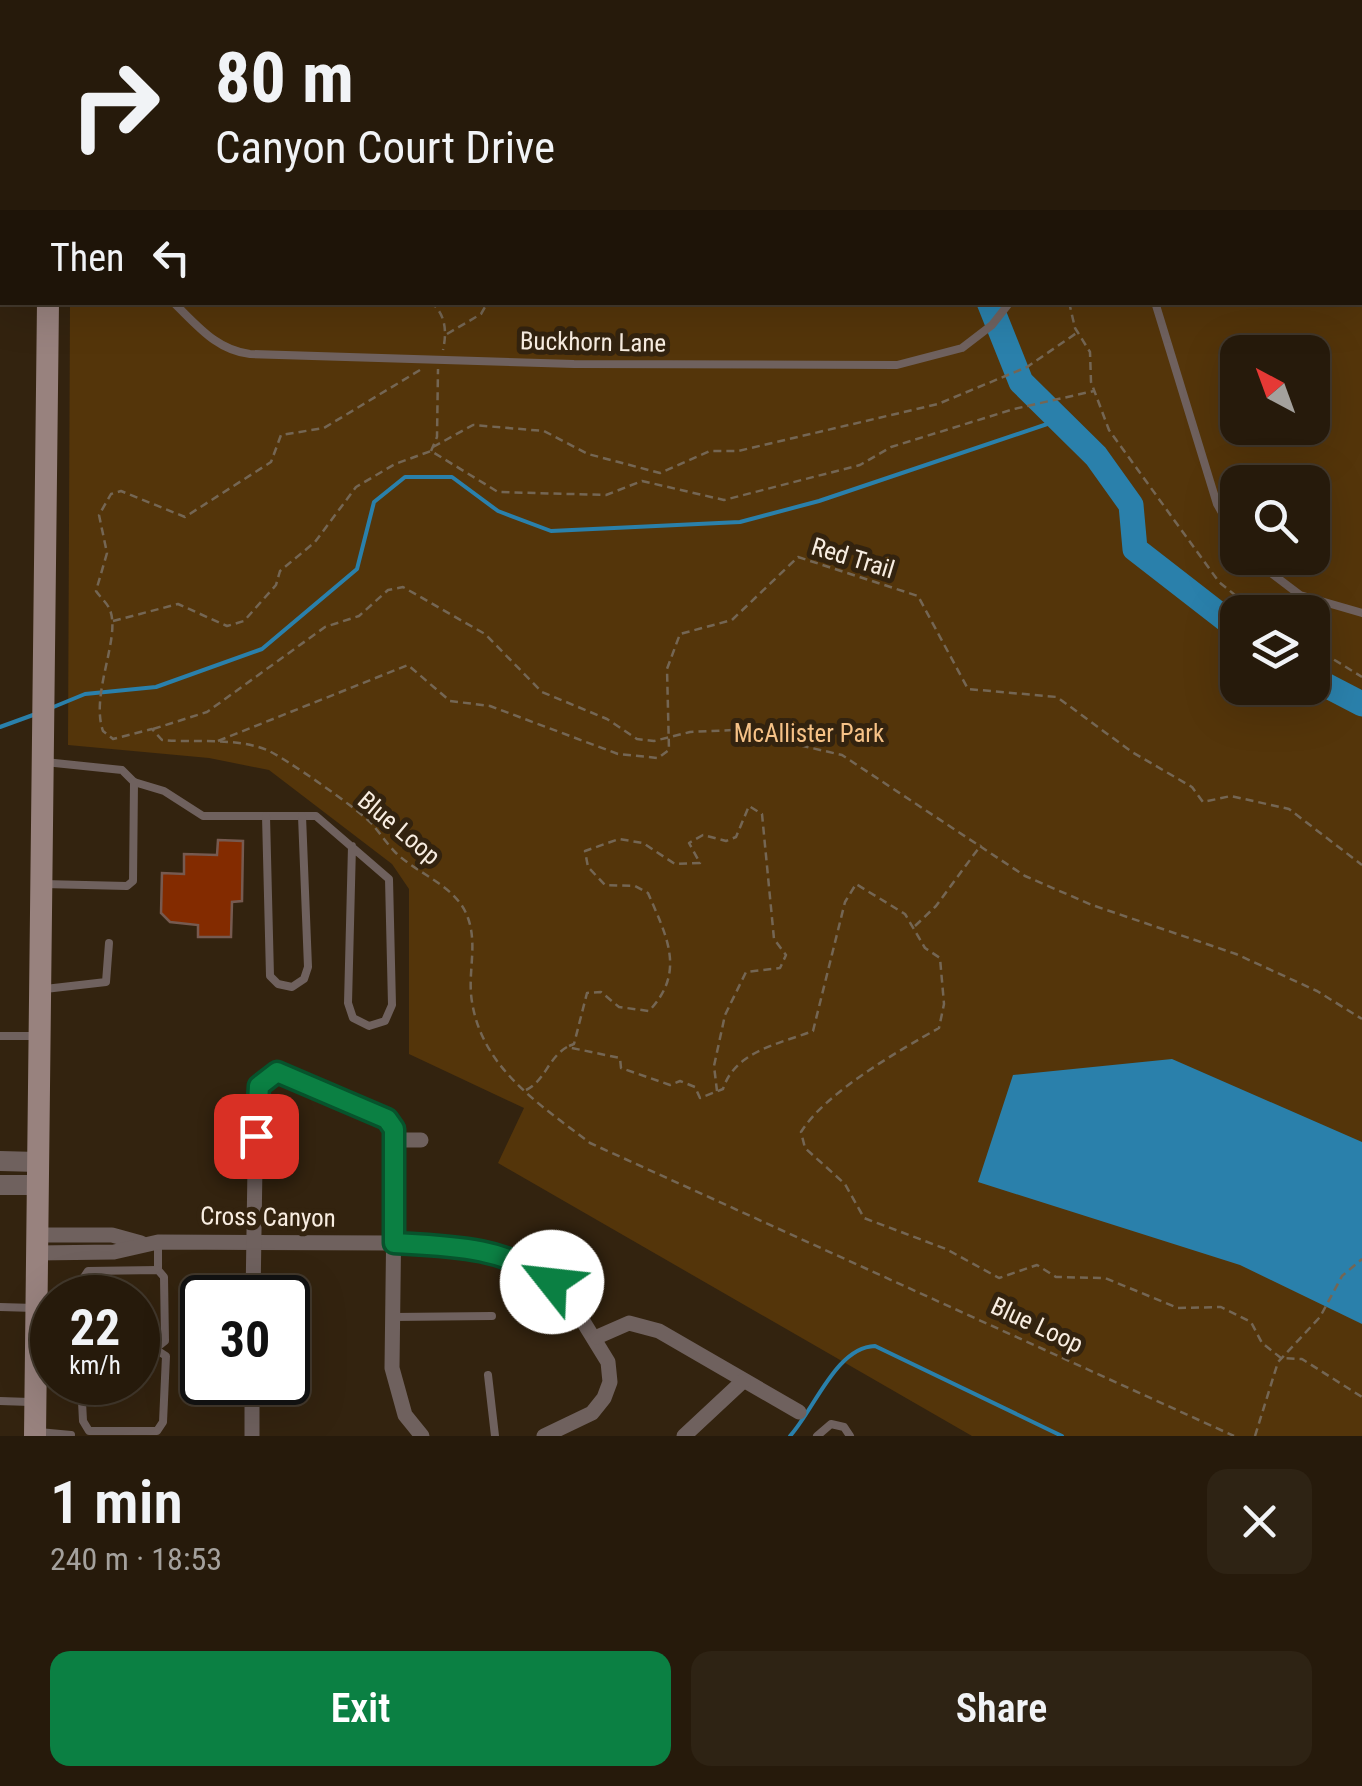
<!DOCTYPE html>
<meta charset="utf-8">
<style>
:root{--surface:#261a0b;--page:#2e2314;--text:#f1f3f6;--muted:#a4a19d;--line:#42382c;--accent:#0b8043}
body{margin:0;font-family:"Roboto Condensed",sans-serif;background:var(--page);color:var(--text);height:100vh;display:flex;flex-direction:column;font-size:38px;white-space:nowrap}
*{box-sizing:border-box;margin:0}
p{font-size:32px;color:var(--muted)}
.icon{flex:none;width:55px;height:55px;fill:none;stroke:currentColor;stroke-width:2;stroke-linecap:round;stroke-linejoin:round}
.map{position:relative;height:1436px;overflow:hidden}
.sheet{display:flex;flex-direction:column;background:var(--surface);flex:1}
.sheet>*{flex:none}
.hud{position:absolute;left:0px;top:0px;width:1362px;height:305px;box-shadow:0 10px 40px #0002,0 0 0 2px var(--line);background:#261a0b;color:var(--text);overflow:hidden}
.needle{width:65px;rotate:319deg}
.fabs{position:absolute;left:1220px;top:335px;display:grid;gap:20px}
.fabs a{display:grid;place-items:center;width:110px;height:110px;border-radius:20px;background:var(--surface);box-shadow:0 10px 40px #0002,0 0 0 2px var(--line);font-size:50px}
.speed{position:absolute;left:30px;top:1275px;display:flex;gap:20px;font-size:50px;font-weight:700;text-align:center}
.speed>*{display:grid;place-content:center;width:130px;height:130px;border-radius:50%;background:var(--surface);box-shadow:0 10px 40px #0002,0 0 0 2px var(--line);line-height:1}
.speed small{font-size:25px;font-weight:400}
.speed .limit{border:5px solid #111;border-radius:15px;background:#fff;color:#111}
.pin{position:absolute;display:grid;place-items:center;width:85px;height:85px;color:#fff;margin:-42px;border-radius:20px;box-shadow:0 5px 15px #0006}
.me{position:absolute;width:110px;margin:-55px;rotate:299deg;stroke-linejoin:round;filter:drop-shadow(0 0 8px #0008)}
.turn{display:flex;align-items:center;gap:35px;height:210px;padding:0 50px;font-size:45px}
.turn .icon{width:130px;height:130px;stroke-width:2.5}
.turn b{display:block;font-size:70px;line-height:85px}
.then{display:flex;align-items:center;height:95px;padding:0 50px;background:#0003;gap:20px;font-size:38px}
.round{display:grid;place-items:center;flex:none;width:105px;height:105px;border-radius:20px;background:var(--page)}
.headline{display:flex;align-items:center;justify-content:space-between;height:170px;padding:0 50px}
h1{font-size:60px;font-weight:600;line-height:75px}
.action{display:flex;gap:20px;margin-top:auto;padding:20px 50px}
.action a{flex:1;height:115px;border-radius:20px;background:var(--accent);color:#fff;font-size:40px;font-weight:600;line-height:115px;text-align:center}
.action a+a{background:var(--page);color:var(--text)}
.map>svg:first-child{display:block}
.green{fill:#54350a;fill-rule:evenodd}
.water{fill:#2a80ab}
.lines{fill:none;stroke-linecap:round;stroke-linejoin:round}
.stream{stroke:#2a80ab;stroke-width:4}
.river{stroke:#2a80ab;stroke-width:25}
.building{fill:#832b00;stroke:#765a50;stroke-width:2.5}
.path{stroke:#746654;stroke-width:2.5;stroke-dasharray:8 5;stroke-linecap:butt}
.service{stroke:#6f615e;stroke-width:8}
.minor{stroke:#6f615e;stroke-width:15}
.tertiary{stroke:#6f615e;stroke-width:20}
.secondary{stroke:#98827e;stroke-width:22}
.route-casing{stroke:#07532c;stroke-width:25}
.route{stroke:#0b8043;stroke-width:18}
.labels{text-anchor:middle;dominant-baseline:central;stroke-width:10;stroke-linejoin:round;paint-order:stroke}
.street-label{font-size:25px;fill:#f8ede1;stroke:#33230f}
.park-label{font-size:25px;fill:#f6c287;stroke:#33230f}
</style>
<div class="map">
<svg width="1362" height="1436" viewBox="0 0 1362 1436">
<rect width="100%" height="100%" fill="#33230f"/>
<path class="green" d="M74 0H1362V1436H972L498 1163 524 1108 409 1054V889L392 864 269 770 209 758 68 745 70 303 1360 302V2ZM1238 352H1312V428H1238ZM1238 482H1312V558H1238ZM1238 612H1312V688H1238Z"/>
<polygon class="water" points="1172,1059 1362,1142 1362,1324 1240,1265 978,1182 1013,1075"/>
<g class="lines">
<g class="stream">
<polyline points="51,708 85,694 156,687 262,649 357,569 374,502 405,477 452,477 498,511 551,531 740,522 819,501 1062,419"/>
<polyline points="0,727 33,715"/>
<path d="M790 1436C814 1410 836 1347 875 1346L1062 1436"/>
</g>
<g class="river">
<polyline points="811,0 811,2"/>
<polyline points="989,302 1021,382 1096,456 1131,505 1135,549 1238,629"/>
<polyline points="1312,678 1362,704"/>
</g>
</g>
<polygon class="building" points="218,840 243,841 242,901 232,902 231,937 198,937 198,925 170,922 161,913 162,873 184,874 184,854 217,855"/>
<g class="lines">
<g class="path">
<polyline points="174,0 175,2"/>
<polyline points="456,0 456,2"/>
<polyline points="1024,0 1025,2"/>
<polyline points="869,2 870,0"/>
<polyline points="1360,48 1362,32"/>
<polyline points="1360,126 1362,126"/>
<path d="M430 302C446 313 447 332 443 350"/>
<polyline points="1069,302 1075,328 1090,352 1091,382 1109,430 1219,582 1256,612"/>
<polyline points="447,334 481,314 488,302"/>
<path d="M420 370 324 428 281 435 271 462 185 517 121 491 111 494 99 515 107 553 96 591C100 597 108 604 110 610 121 638 90 694 103 731L113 739 152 729 162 740C194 743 235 737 267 750 285 758 357 808 372 824 380 833 387 844 396 853 419 875 457 886 468 918 477 943 469 969 471 994 478 1066 538 1103 590 1143L1234 1436"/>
<polyline points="433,447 473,425 544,431 588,454 660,473 710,451 738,451 938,404 1027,367 1078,332"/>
<polyline points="431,451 437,437 438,369"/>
<polyline points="113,621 178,604 227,626 244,621 276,585 280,571 315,542 356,487 395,464 431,451 498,492 606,495 642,481 724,500 860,465 891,447 1014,409 1094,391"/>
<polyline points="1312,646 1362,677"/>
<polyline points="153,729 207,712 325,627 359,616 388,590 403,587 485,634 542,692 607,719 637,739 654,741 690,732 734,730 842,755 1025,876 1092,905 1236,954 1317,991 1362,1019"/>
<polyline points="218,741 408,665 450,701 490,706 618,754 658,758 669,750 667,669 680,634 732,620 798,557 918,596 968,689 1057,697 1132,752 1192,787 1203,802 1231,796 1289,809 1362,865"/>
<polyline points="915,926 936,906 981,845"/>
<path d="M569 1046 574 1044 587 993 601 992 619 1007 649 1011C686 972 667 937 648 893L635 886 605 885 588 867 585 851 619 839 643 843 675 864 700 863 689 843 703 835 726 841 736 837 749 806 762 814 774 939 786 955 780 968 746 972 725 1015 714 1066 717 1091"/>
<path d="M526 1090C545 1081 548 1058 567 1047L620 1058 621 1068 670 1085 680 1081 695 1087 700 1098 723 1089C735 1051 779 1044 813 1031L845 902 856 884 905 914 925 948 940 958 944 1004 939 1028C898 1051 825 1093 801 1132L805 1148 845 1184 864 1218 946 1249 999 1278 1037 1265 1056 1277 1105 1278 1178 1308 1221 1307 1251 1322 1262 1343 1281 1358 1302 1359 1362 1397"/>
<polyline points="1255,1436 1278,1362 1320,1317 1342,1276 1362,1259"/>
</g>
<g class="service">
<polyline points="285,0 285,2"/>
<polyline points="927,0 928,2"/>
<polyline points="0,134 2,132"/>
<polyline points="0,203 2,208"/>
<polyline points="0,219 2,217"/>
<path d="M173 302C197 325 216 350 250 354L574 364 897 365 962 348 992 325 1010 302"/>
<polyline points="1155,302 1217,504 1238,541"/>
<polyline points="1251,558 1300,595 1362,613"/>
<polyline points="45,762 122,770 134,782 164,791 203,816 316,816 389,879 392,1005 385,1021 369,1026 353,1018 348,1003 352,846"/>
<polyline points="266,816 270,976 278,984 292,987 304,979 308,967 302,816"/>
<polyline points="43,884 127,886 133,881 134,782"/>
<polyline points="45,989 106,982 109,943"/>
<polyline points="0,1036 35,1036"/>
<polyline points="158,1270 158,1242"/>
<polyline points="82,1298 82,1280 88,1271 158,1270 164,1277 165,1341 155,1349"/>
<polyline points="0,1307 35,1308"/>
<polyline points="393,1317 492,1316"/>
<polyline points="488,1375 495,1436"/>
<polyline points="81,1382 83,1421 89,1431 157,1431 163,1422 166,1356 155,1349 138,1348"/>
<polyline points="0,1401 30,1402"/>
<polyline points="39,1432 71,1435"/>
<polyline points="817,1436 831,1424 844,1427 850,1436"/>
</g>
<g class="minor">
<polyline points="0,284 2,283"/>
<polyline points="395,1140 421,1140"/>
<polyline points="37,1235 112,1235 141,1243"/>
<polyline points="36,1253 114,1252 158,1242 394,1243 450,1246 518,1262 552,1282 573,1305 608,1362 610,1382 604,1398 592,1413 544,1436"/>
<polyline points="253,1298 256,1100 259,1085 268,1075 287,1073 387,1119 395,1129 392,1368 405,1415 422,1436"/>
<polyline points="597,1337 629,1323 659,1331 799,1412"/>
<polyline points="252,1436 252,1382"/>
<polyline points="684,1436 743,1381"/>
</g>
<g class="tertiary">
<polyline points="0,1161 38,1162"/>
<polyline points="0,1185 37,1185"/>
</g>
<g class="secondary">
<polyline points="54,2 54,0"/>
<polyline points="35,1436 48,302"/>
</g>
</g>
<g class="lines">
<g class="route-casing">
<path id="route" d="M256 1136 259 1086 277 1072 387 1119 394 1129V1243C450 1246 506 1247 552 1282"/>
</g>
<use href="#route" class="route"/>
</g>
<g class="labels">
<g class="street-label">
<text transform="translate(593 342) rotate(1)">Buckhorn Lane</text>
<text transform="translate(853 558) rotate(17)">Red Trail</text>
<text transform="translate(399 828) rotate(40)">Blue Loop</text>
<text transform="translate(268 1217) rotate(1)">Cross Canyon</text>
<text transform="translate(1037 1325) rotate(25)">Blue Loop</text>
</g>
<g class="park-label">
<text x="809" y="733">McAllister Park</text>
</g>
</g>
</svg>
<div class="fabs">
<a><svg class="needle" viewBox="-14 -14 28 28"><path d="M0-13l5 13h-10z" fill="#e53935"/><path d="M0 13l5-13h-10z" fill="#a4a19d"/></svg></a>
<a><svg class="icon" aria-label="search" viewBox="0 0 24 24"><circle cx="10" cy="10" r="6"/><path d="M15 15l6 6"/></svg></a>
<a><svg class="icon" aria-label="layers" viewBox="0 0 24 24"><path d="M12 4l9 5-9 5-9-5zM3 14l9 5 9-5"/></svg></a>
</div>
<div class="speed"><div>22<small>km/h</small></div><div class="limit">30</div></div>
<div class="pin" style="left:256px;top:1136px;background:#d93025"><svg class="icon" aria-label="arrive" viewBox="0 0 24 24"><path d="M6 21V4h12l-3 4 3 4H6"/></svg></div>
<svg class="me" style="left:552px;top:1282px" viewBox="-20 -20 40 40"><circle r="19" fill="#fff"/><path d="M0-13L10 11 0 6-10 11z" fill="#0b8043"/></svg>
<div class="hud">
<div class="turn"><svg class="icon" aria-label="right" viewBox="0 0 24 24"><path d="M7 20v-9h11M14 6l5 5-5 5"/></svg><div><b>80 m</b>Canyon Court Drive</div></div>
<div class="then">Then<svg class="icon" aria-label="left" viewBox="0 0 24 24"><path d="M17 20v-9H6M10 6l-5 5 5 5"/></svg></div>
</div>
</div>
<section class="sheet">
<div class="headline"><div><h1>1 min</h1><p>240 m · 18:53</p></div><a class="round"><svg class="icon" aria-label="close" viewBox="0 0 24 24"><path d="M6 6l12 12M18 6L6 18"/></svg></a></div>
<div class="action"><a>Exit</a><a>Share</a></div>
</section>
